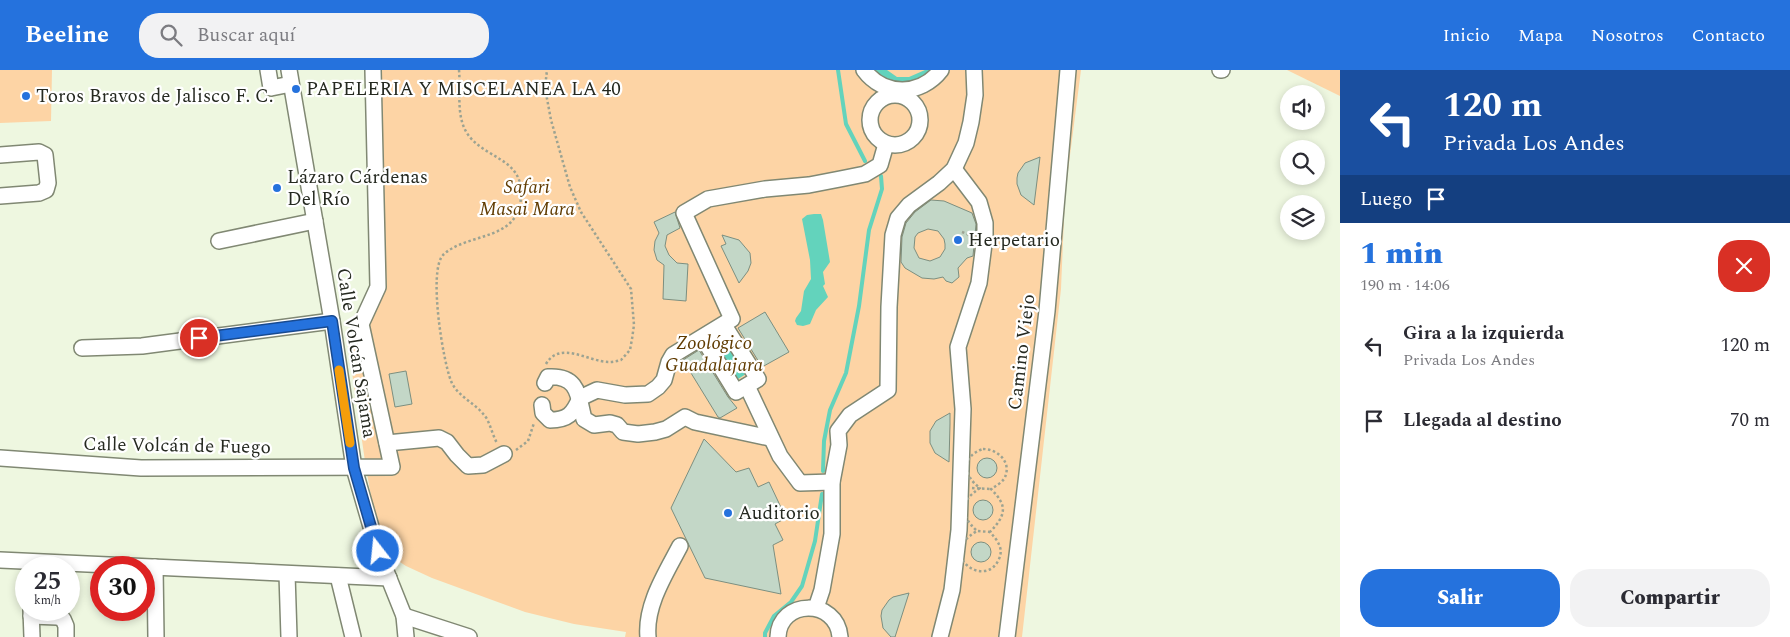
<!DOCTYPE html>
<html lang="es">
<meta charset="utf-8">
<style>
:root{--surface:#fff;--page:#f2f2f3;--text:#2b2b33;--muted:#7c7c81;--accent:#2572dd}
body{margin:0;font-family:Spectral,serif;background:var(--page);color:var(--text);height:100vh;display:flex;flex-direction:column;font-size:19px;white-space:nowrap}
*{box-sizing:border-box;margin:0}
p{font-size:16px;color:var(--muted)}
.icon{flex:none;width:28px;height:28px;fill:none;stroke:currentColor;stroke-width:2;stroke-linecap:round;stroke-linejoin:round}
.map{position:relative;flex:1;overflow:hidden}
.panel{display:flex;flex-direction:column;background:var(--surface);width:450px}
.panel>*{flex:none}
.top-card{background:#1a4fa0;color:#fff;overflow:hidden}
.fabs{position:absolute;left:1280px;top:15px;display:grid;gap:10px}
.fabs a{display:grid;place-items:center;width:45px;height:45px;border-radius:50%;background:var(--surface);box-shadow:0 2px 8px #0003;font-size:25px}
.speed{position:absolute;left:15px;top:486px;display:flex;gap:10px;font-size:25px;font-weight:700;text-align:center}
.speed>*{display:grid;place-content:center;width:65px;height:65px;border-radius:50%;background:var(--surface);box-shadow:0 2px 8px #0003;line-height:1}
.speed small{font-size:12px;font-weight:400}
.speed .limit{border:8px solid #d22;background:#fff;color:#111}
.pin{position:absolute;display:grid;place-items:center;width:42px;height:42px;color:#fff;margin:-21px;border:2px solid #fff;border-radius:50%;box-shadow:0 1px 5px #0007}
.me{position:absolute;width:55px;margin:-28px;rotate:344deg;stroke-linejoin:round;filter:drop-shadow(0 0 4px #0008)}
.turn{display:flex;align-items:center;gap:18px;height:105px;padding:0 20px;font-size:22px}
.turn .icon{width:65px;height:65px;stroke-width:2.5}
.turn b{display:block;font-size:35px;line-height:42px}
.then{display:flex;align-items:center;height:48px;padding:0 20px;background:#0003;gap:10px;font-size:19px}
.round{display:grid;place-items:center;flex:none;width:52px;height:52px;border-radius:20px;background:var(--page)}
.summary{display:flex;align-items:center;justify-content:space-between;height:85px;padding:0 20px}
h1{font-size:30px;font-weight:800;line-height:38px;color:var(--accent)}
.primary-button{display:flex;gap:10px;margin-top:auto;padding:10px 20px}
.primary-button a{flex:1;height:58px;border-radius:20px;background:var(--accent);color:#fff;font-size:20px;font-weight:800;line-height:58px;text-align:center}
.primary-button a+a{background:var(--page);color:var(--text)}
ul{padding:0;list-style:none}
li{display:flex;align-items:center;gap:15px;height:75px;padding:0 20px}
li div{flex:1}
li b{display:block;font-size:19px}
li em{font-style:normal}
header{display:flex;align-items:center;gap:30px;box-sizing:border-box;height:70px;padding:0 25px;background:var(--accent);color:#fff}
header strong{font-size:24px}
nav{display:flex;gap:28px;margin-inline-start:auto;font-size:18px}
.search{width:350px;height:45px;background:var(--page);display:flex;align-items:center;gap:12px;box-sizing:border-box;padding:0 18px;border-radius:20px;color:var(--muted);font-size:19px}
main{display:flex;flex:1;min-height:0}
.map>svg:first-child{display:block}
.green{fill:#fdd4a5}
.water{fill:#63d3bc}
.lines{fill:none;stroke-linecap:round;stroke-linejoin:round}
.stream{stroke:#63d3bc;stroke-width:4}
.building{fill:#c3d7c7;stroke:#7c8f80;fill-rule:evenodd}
.minor-casing{stroke:#808873;stroke-width:18}
.path{stroke:#9ca392;stroke-width:2.5;stroke-dasharray:2.5 2.5;stroke-linecap:butt}
.minor{stroke:#fff;stroke-width:15}
.route-casing{stroke:#184a90;stroke-width:12}
.route{stroke:#2572dd;stroke-width:9}
.slow{stroke:#f59e0b;stroke-width:9}
.poi-dot{fill:#2572dd;stroke:#fff;stroke-width:2}
.labels{text-anchor:middle;dominant-baseline:central;stroke-width:4.5;stroke-linejoin:round;paint-order:stroke}
.poi-label{font-size:19px;fill:#252920;stroke:#fff;text-anchor:start}
.park-label{font-size:19px;font-style:italic;fill:#603b00;stroke:#fff}
.street-label{font-size:19px;fill:#252920;stroke:#fff}
</style>
<header>
<strong>Beeline</strong>
<div class="search"><svg class="icon" aria-label="search" viewBox="0 0 24 24"><circle cx="10" cy="10" r="6"/><path d="M15 15l6 6"/></svg>Buscar aquí</div>
<nav><a>Inicio</a><a>Mapa</a><a>Nosotros</a><a>Contacto</a></nav>
</header>
<main>
<div class="map">
<svg width="1340" height="567" viewBox="0 0 1340 567">
<rect width="100%" height="100%" fill="#eef7e0"/>
<g class="green">
<polygon points="0,0 52,0 51,51 0,53"/>
<polygon points="370,0 1081,0 1065,124 1061,219 1022,567 625,567 626,562 574,554 525,542 432,508 406,496 389,485 377,459 366,398 348,275 374,217"/>
<polygon points="1287,0 1340,0 1340,26"/>
</g>
<g class="water">
<polygon points="872,0 887,0 897,7 909,7 925,0 935,0 919,12 891,13"/>
<polygon points="814,144 821,144 823,150 830,192 823,202 825,214 823,216 828,227 816,240 810,254 803,256 797,255 795,251 796,248 801,241 804,221 811,209 810,190 802,149 807,145"/>
<polygon points="726,272 746,304 738,309 718,277"/>
</g>
<g class="lines">
<g class="stream">
<polyline points="838,0 846,54 865,91"/>
<polyline points="823,401 824,371 830,340 846,303 859,236 869,160 882,119 881,106"/>
<polyline points="765,567 765,563 774,546 791,532 802,516 815,471 822,424"/>
</g>
</g>
<g class="building">
<polygon points="1040,87 1034,135 1021,125 1017,114 1017,108 1018,103 1025,93"/>
<path d="M931 130 944 131 972 143 976 154 973 186 967 188 958 198 959 207 952 213 946 211 943 207 934 209 922 208 905 198 901 192 902 167 906 153 915 142ZM928 159 938 161 944 169 945 174V179L940 187 930 191 919 188 914 178 915 167 918 163Z"/>
<polygon points="675,142 680,158 667,165 665,176 669,185 677,193 688,194 686,231 663,229 664,195 657,190 654,180 655,171 659,163 654,152"/>
<polygon points="722,165 739,170 750,183 751,193 748,201 739,213 721,176 726,174"/>
<polygon points="765,242 789,282 762,297 738,258"/>
<polygon points="699,280 728,327 737,338 720,348 718,347 683,290"/>
<polygon points="406,301 412,334 395,337 389,304"/>
<polygon points="950,343 950,354 949,392 935,383 930,373 930,361 936,351"/>
<polygon points="704,369 736,402 749,398 758,417 769,412 786,448 775,454 783,470 773,475 781,524 705,508 671,438"/>
<circle cx="987" cy="398" r="10"/>
<circle cx="983" cy="440" r="10"/>
<circle cx="981" cy="482" r="10"/>
<polygon points="909,523 895,567 891,567 883,558 881,546 882,540 889,530 893,527"/>
</g>
<g class="lines">
<g class="minor-casing">
<g id="minor">
<polyline points="268,0 271,18 291,14"/>
<polyline points="289,0 332,251 354,398 378,481 404,546 406,567"/>
<path d="M864 0C884 27 921 26 941 0"/>
<polyline points="1220,0 1222,0"/>
<circle cx="895" cy="50" r="25"/>
<polyline points="0,85 39,82 45,85 48,113 46,120 39,123 0,126"/>
<polyline points="219,171 315,151"/>
<polygon points="727,260 758,309 736,322 706,273"/>
<polyline points="82,278 142,276 332,251"/>
<path d="M545 313 548 307C579 305 578 326 584 349L594 355 610 353 617 355 623 362 638 364 655 362 666 359 685 347 695 352 770 368"/>
<polyline points="747,316 780,386 800,413 832,412"/>
<path d="M542 335 543 343 550 350C568 350 573 344 580 328L597 320 625 325 648 324 658 317 664 310 669 292 673 285 732 249 684 143 708 129 765 119 809 115 840 109 865 104 880 95 886 74"/>
<polyline points="387,373 439,368 447,372 457,385 468,396 483,395 504,384"/>
<polyline points="0,388 141,398 392,397 361,254 378,217 373,0"/>
<polyline points="0,490 389,508"/>
<polyline points="155,497 156,567"/>
<polyline points="287,504 289,567"/>
<polyline points="338,506 353,567"/>
<polyline points="816,538 822,520 832,464 832,412 839,375 838,361 850,345 888,320 889,237 893,165 898,148 909,135 939,113 954,99 966,73 971,52 975,25 974,0"/>
<polyline points="31,540 32,567"/>
<polyline points="31,546 57,547 63,549 66,556 66,567"/>
<polyline points="404,546 469,567"/>
<path d="M648 567C645 535 666 503 680 476"/>
<path d="M778 567C779 529 837 528 840 567"/>
<polyline points="940,567 952,520 959,460 963,339 958,277 979,213 985,166 985,153 979,132 954,99"/>
<polyline points="1007,567 1047,241 1068,0"/>
</g>
</g>
<g class="path">
<path d="M459 0C461 21 455 48 469 66 486 88 520 89 521 121 523 173 468 161 443 185 428 201 443 291 451 311 458 328 477 333 487 349 491 357 493 366 497 373"/>
<polyline points="962,162 972,166"/>
<path d="M546 294C560 270 589 292 609 292 613 292 617 291 621 290L630 280 632 269 634 255 631 219 581 142 570 117 551 50 545 18 547 0"/>
<path d="M983 379C998 379 1013 393 1004 409 1001 413 996 416 991 419 1008 436 1006 445 990 462 997 470 1004 478 999 489 986 520 935 485 977 461 959 444 959 432 980 418 963 406 961 386 983 379Z"/>
<polyline points="516,380 528,371 534,353"/>
<polyline points="972,418 991,419"/>
<polyline points="978,461 990,462"/>
</g>
<use href="#minor" class="minor"/>
</g>
<g class="lines">
<g class="route-casing">
<polyline id="route" points="199,268 332,251 354,398 378,481"/>
</g>
<use href="#route" class="route"/>
<polyline class="slow" points="339,300 350,373"/>
</g>
<g class="poi-dot">
<circle cx="296" cy="19" r="5"/>
<circle cx="26" cy="26" r="5"/>
<circle cx="277" cy="118" r="5"/>
<circle cx="958" cy="170" r="5"/>
<circle cx="728" cy="443" r="5"/>
</g>
<g class="labels">
<g class="poi-label">
<text x="306" y="19">PAPELERIA Y MISCELANEA LA 40</text>
<text x="36" y="26">Toros Bravos de Jalisco F. C.</text>
<text x="287" y="107">Lázaro Cárdenas<tspan x="287" dy="22">Del Río</tspan></text>
<text x="968" y="170">Herpetario</text>
<text x="738" y="443">Auditorio</text>
</g>
<g class="park-label">
<text x="527" y="117">Safari<tspan x="527" dy="22">Masai Mara</tspan></text>
<text x="714" y="273">Zoológico<tspan x="714" dy="22">Guadalajara</tspan></text>
</g>
<g class="street-label">
<text transform="translate(1022 282) rotate(-83)">Camino Viejo</text>
<text transform="translate(356 283) rotate(81)">Calle Volcán Sajama</text>
<text transform="translate(177 376) rotate(1)">Calle Volcán de Fuego</text>
</g>
</g>
</svg>
<div class="fabs">
<a><svg class="icon" aria-label="sound" viewBox="0 0 24 24"><path d="M4 9h4l5-4v14l-5-4H4zM17 9q2 3 0 6"/></svg></a>
<a><svg class="icon" aria-label="search" viewBox="0 0 24 24"><circle cx="10" cy="10" r="6"/><path d="M15 15l6 6"/></svg></a>
<a><svg class="icon" aria-label="layers" viewBox="0 0 24 24"><path d="M12 4l9 5-9 5-9-5zM3 14l9 5 9-5"/></svg></a>
</div>
<div class="speed"><div>25<small>km/h</small></div><div class="limit">30</div></div>
<div class="pin" style="left:199px;top:268px;background:#d93025"><svg class="icon" aria-label="arrive" viewBox="0 0 24 24"><path d="M6 21V4h12l-3 4 3 4H6"/></svg></div>
<svg class="me" style="left:378px;top:481px" viewBox="-20 -20 40 40"><circle r="17" fill="#2572dd" stroke="#fff" stroke-width="3"/><path d="M0-11L8 9 0 5-8 9z" fill="#fff"/></svg>
</div>
<section class="panel">
<div class="top-card">
<div class="turn"><svg class="icon" aria-label="left" viewBox="0 0 24 24"><path d="M17 20v-9H6M10 6l-5 5 5 5"/></svg><div><b>120 m</b>Privada Los Andes</div></div>
<div class="then">Luego<svg class="icon" aria-label="arrive" viewBox="0 0 24 24"><path d="M6 21V4h12l-3 4 3 4H6"/></svg></div>
</div>
<div class="summary"><div><h1>1 min</h1><p>190 m · 14:06</p></div><a class="round" style="background:#d93025;color:#fff"><svg class="icon" aria-label="close" viewBox="0 0 24 24"><path d="M6 6l12 12M18 6L6 18"/></svg></a></div>
<ul>
<li><svg class="icon" aria-label="left" viewBox="0 0 24 24"><path d="M17 20v-9H6M10 6l-5 5 5 5"/></svg><div><b>Gira a la izquierda</b><p>Privada Los Andes</p></div><em>120 m</em></li>
<li><svg class="icon" aria-label="arrive" viewBox="0 0 24 24"><path d="M6 21V4h12l-3 4 3 4H6"/></svg><div><b>Llegada al destino</b></div><em>70 m</em></li>
</ul>
<div class="primary-button"><a>Salir</a><a>Compartir</a></div>
</section>
</main>
